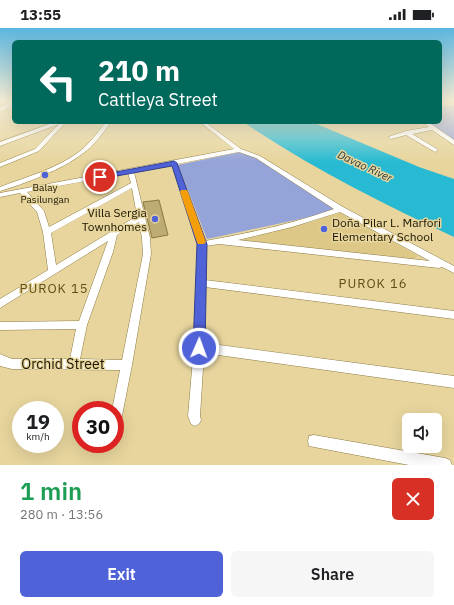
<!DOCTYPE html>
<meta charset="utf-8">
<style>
:root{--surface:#fff;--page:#f6f6f6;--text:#202124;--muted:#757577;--accent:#4f62d8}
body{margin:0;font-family:"IBM Plex Sans",sans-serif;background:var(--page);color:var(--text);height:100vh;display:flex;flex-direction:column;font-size:15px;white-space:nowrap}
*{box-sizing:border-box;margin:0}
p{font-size:13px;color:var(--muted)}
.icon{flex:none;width:22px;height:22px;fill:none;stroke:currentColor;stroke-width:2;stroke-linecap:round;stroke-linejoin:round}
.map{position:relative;height:437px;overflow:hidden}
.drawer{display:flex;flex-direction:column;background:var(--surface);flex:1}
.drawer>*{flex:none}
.guide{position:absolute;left:12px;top:12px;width:430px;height:84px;border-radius:6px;box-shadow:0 4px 16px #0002;background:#00695c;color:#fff;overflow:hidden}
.buttons{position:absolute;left:402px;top:385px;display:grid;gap:8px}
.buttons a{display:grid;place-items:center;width:40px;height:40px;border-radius:6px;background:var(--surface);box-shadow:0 4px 16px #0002;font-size:20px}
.speed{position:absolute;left:12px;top:373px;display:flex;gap:8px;font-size:20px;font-weight:700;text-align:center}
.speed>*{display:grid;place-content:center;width:52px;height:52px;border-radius:50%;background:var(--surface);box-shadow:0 4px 16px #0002;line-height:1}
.speed small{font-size:10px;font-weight:400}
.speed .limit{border:6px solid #d22;background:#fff;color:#111}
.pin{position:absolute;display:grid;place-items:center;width:34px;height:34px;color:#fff;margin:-17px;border:2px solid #fff;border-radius:50%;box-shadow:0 1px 4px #0007}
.me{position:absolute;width:44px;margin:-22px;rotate:2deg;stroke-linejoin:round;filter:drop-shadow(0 0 3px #0008)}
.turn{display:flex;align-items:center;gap:14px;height:84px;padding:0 20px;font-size:18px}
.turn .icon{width:52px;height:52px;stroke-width:2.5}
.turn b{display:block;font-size:28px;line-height:34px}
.round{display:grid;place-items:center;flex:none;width:42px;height:42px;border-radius:6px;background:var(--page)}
.overview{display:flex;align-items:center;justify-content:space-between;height:68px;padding:0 20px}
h1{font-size:24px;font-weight:600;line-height:30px;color:#1e9e55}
.action{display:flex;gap:8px;margin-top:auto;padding:8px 20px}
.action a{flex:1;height:46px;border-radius:6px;background:var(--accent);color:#fff;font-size:16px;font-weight:600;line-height:46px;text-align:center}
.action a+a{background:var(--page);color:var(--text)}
.status{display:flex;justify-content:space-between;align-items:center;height:28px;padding:0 20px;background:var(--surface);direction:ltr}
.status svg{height:11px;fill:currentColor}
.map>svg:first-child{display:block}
.built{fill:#ddc888}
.green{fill:#94a3d8}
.water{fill:#28bad2}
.building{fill:#bdab74;stroke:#8a7843}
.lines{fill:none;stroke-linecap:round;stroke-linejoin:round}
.street-casing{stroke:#8d7c46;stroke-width:1}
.secondary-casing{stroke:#8d7c46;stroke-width:1}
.street{fill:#fff;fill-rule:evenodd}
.secondary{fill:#fff;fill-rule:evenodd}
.route{fill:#4f62d8;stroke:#33408c}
.slow{fill:#f59e0b}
.poi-dot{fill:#4f62d8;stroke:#e7d59d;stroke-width:1.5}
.labels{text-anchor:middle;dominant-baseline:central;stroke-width:3;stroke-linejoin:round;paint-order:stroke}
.far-poi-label{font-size:10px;fill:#1b1401;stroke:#e7d59d}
.far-water-label{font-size:11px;font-style:italic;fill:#1f363b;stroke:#e7d59d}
.poi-label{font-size:12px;fill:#1b1401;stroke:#e7d59d;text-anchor:end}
.neighbourhood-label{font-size:13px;letter-spacing:1px;fill:#5e4d16;stroke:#e7d59d}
.near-street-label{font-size:14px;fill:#1b1401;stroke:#e7d59d}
</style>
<div class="status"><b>13:55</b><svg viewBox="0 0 49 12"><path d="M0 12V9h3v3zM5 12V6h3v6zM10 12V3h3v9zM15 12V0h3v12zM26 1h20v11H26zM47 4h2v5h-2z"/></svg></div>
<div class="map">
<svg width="454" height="437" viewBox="0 0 454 437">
<rect width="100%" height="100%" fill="#e7d59d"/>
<polygon class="built" points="338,182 418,228 411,233 245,213 240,208 316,193"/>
<g class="green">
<polygon points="454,77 454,113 428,94 440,94 440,79"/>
<polygon points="240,124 254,129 335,180 319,187 207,211 178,137"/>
</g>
<path class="water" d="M243 94H312L419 139 454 151V209C381 175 310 139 243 94Z"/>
<polygon class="building" points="159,172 168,207 152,210 143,174"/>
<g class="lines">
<g class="street-casing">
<g id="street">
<polygon points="55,94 66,94 39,123 0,139 0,135 35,121 59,96 0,118 0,114"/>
<path d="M106 94H111C103 105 94 118 82 126 63 141 24 156 0 163V159C26 149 56 141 79 124 90 115 98 104 106 94Z"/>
<path d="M200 94H205L241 121 260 128 343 179 454 238V245L442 239 439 240 219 216 206 218 205 252 454 283V291L205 259 204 315 454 348V360L204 325 200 388 201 392 199 396 195 398 191 396 188 388 194 319 198 216 172 137 134 144 150 210 151 226 132 337 121 393 117 395 115 394V382H112L120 342 12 341 0 338V326L12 331H70L76 301 0 302V294L79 293 108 213 0 280V271L48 242 43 204 37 184 20 165 0 169V165L234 121ZM239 124 256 130 334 181C292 196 249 205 205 213L177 136ZM128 145 131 155 49 199 44 183 27 164ZM132 160 137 188 56 237 51 205ZM340 184 430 233 238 212 292 199ZM139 194 142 210 143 226 122 332 80 331 87 297 113 224 117 207Z"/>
<polygon points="423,94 428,94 454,112 454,117 432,102 412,106 437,121 438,122 435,124 406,107 391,111 388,109 406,103 429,99"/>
<polygon points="314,407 445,430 450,432 452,437 409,437 314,419 309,418 308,413 309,408"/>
</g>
</g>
<g class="secondary-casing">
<polygon id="secondary" points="11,73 14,73 14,76 0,84 0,79"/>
</g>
<use href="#street" class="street"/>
<use href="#secondary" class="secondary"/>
</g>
<linearGradient id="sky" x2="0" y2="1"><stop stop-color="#5bb6df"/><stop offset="0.54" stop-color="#f4ecd3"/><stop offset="1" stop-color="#f4ecd3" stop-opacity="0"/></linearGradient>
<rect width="454" height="134" fill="url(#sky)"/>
<polygon class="route" points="174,133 177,135 207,216 205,320 203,323 199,325 195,323 193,320 197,216 172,138 100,151 97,149 100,147"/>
<polygon class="slow" points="181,162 187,162 188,164 206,214 204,216 198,216 197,214 180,164"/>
<g class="poi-dot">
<circle cx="45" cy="147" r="4"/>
<circle cx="155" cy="191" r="4"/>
<circle cx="324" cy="201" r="4"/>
</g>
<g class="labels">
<g class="far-poi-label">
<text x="45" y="159">Balay<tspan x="45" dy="12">Pasilungan</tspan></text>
</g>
<g class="far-water-label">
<text transform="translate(365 138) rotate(25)">Davao River</text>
</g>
<g class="poi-label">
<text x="147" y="184">Villa Sergia<tspan x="147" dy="14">Townhomes</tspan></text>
<text x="332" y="194" text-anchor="start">Doña Pilar L. Marfori<tspan x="332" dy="14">Elementary School</tspan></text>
</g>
<g class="neighbourhood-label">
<text x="373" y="255">PUROK 16</text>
<text x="54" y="260">PUROK 15</text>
</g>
<g class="near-street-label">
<text x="63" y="336">Orchid Street</text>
</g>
</g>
</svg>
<div class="buttons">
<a><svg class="icon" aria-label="sound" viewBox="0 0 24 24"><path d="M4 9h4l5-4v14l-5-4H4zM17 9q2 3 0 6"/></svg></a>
</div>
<div class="speed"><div>19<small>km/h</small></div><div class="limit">30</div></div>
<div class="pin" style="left:100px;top:149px;background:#d93025"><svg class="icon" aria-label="arrive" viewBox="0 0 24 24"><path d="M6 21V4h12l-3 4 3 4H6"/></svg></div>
<svg class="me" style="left:199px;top:320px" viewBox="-20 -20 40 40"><circle r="17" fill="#4f62d8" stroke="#fff" stroke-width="3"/><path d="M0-11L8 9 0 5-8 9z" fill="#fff"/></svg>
<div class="guide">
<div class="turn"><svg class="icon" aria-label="left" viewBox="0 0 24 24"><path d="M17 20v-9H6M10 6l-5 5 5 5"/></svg><div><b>210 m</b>Cattleya Street</div></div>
</div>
</div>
<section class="drawer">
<div class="overview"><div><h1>1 min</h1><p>280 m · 13:56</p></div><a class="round" style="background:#d93025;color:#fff"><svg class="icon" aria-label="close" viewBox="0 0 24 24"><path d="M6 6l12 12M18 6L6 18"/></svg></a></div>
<div class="action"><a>Exit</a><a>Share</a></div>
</section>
